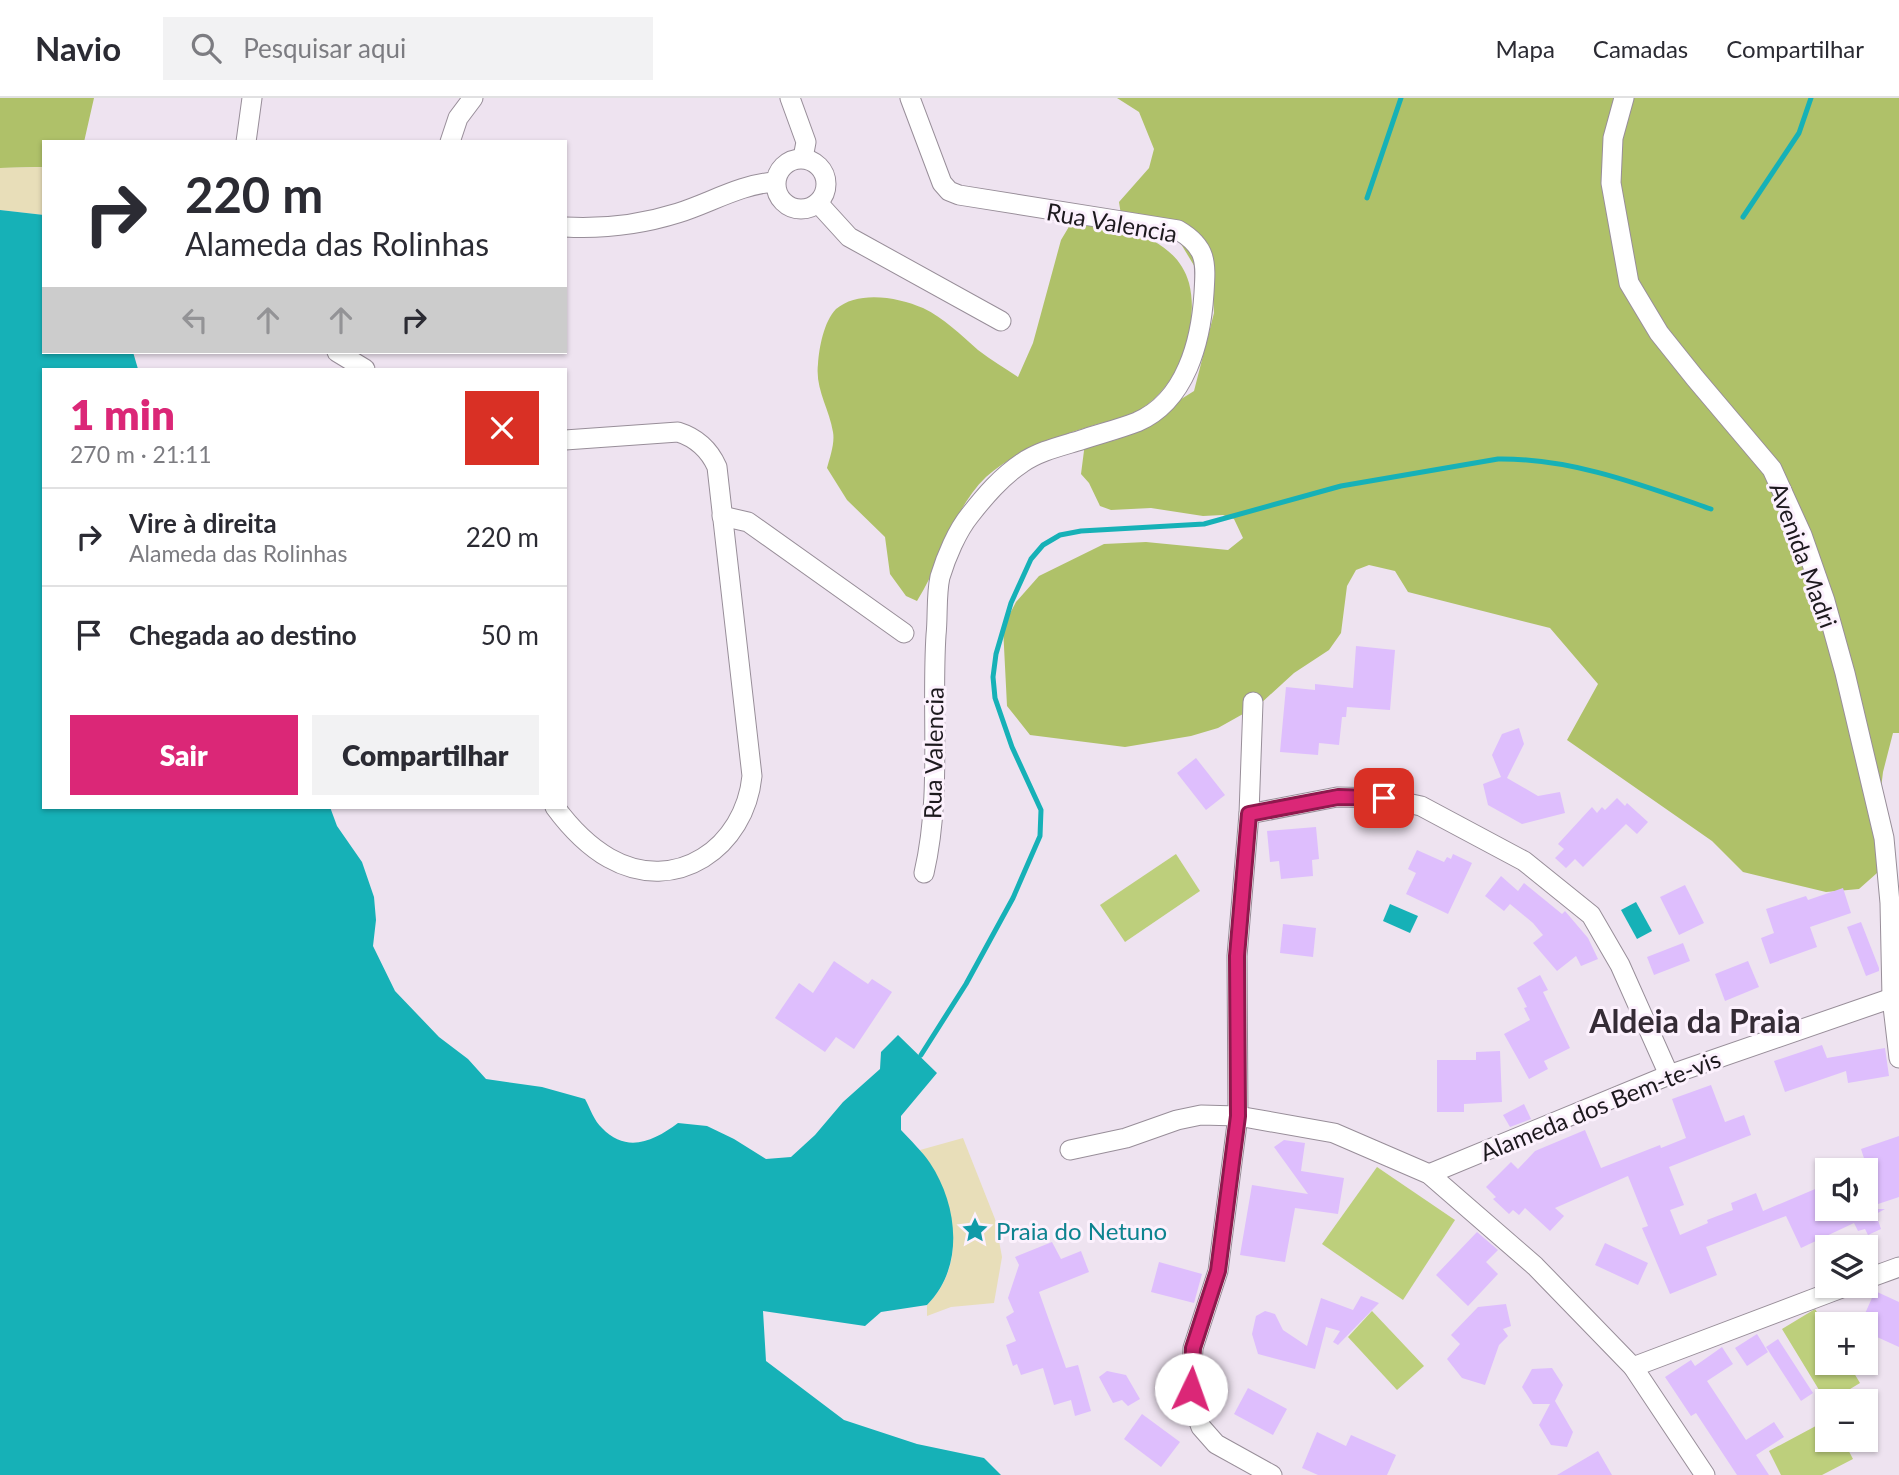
<!DOCTYPE html>
<html lang="pt">
<meta charset="utf-8">
<style>
:root{--surface:#fff;--page:#f2f2f3;--text:#2b2b33;--muted:#7c7c81;--line:#e1e1e2;--accent:#db2777}
body{margin:0;font-family:Lato,sans-serif;background:var(--page);color:var(--text);height:100vh;display:flex;flex-direction:column;font-size:26px;white-space:nowrap}
*{box-sizing:border-box;margin:0}
p{font-size:23px;color:var(--muted)}
.icon{flex:none;width:38px;height:38px;fill:none;stroke:currentColor;stroke-width:2;stroke-linecap:round;stroke-linejoin:round}
.map{position:relative;flex:1;overflow:hidden}
.drawer{position:absolute;left:42px;top:270px;width:525px;height:441px;display:flex;flex-direction:column;background:var(--surface);border-radius:0px;box-shadow:0 2px 5px #0004}
.drawer>*{flex:none}
.top-card{position:absolute;left:42px;top:42px;width:525px;height:214px;border-radius:0px;box-shadow:0 2px 5px #0004;background:#fff;color:var(--text);overflow:hidden}
.buttons{position:absolute;left:1815px;top:1060px;display:grid;gap:14px}
.buttons a{display:grid;place-items:center;width:63px;height:63px;border-radius:0px;background:var(--surface);box-shadow:0 2px 5px #0004;font-size:35px}
.pin{position:absolute;display:grid;place-items:center;width:60px;height:60px;color:#fff;margin:-30px;border-radius:14px;box-shadow:0 4px 10px #0006}
.me{position:absolute;width:77px;margin:-38px;rotate:3deg;stroke-linejoin:round;filter:drop-shadow(0 0 5px #0008)}
.turn{display:flex;align-items:center;gap:24px;height:147px;padding:0 28px;font-size:32px}
.turn .icon{width:91px;height:91px;stroke-width:2.5}
.turn b{display:block;font-size:49px;line-height:60px}
.lanes{display:flex;align-items:center;height:66px;padding:0 28px;background:#0003;justify-content:center;gap:35px;direction:ltr}
.lanes .off{opacity:.35}
.round{display:grid;place-items:center;flex:none;width:74px;height:74px;border-radius:0px;background:var(--page)}
.head{display:flex;align-items:center;justify-content:space-between;height:119px;padding:0 28px}
h1{font-size:42px;font-weight:800;line-height:52px;color:var(--accent)}
.button{display:flex;gap:14px;margin-top:auto;padding:14px 28px}
.button a{flex:1;height:80px;border-radius:0px;background:var(--accent);color:#fff;font-size:28px;font-weight:800;line-height:80px;text-align:center}
.button a+a{background:var(--page);color:var(--text)}
ul{padding:0;list-style:none}
li{display:flex;align-items:center;gap:21px;height:98px;padding:0 28px;border-top:2px solid var(--line)}
li div{flex:1}
li b{display:block;font-size:26px}
li em{font-style:normal}
header{display:flex;align-items:center;gap:42px;box-sizing:border-box;height:98px;padding:0 35px;background:var(--surface);border-bottom:2px solid var(--line)}
header strong{font-size:33px}
nav{display:flex;gap:38px;margin-inline-start:auto;font-size:24px}
.search{width:490px;height:63px;background:var(--page);display:flex;align-items:center;gap:18px;box-sizing:border-box;padding:0 24px;border-radius:0px;color:var(--muted);font-size:26px}
.map>svg:first-child{display:block}
.green{fill:#bdcf7c}
.forest{fill:#afc169}
.sand{fill:#e8deb9}
.water{fill:#16b1b7}
.lines{fill:none;stroke-linecap:round;stroke-linejoin:round}
.stream{stroke:#16b1b7;stroke-width:5}
.building{fill:#debefd}
.minor-casing{stroke:#988e99;stroke-width:21}
.minor{stroke:#fff;stroke-width:19}
.route-casing{stroke:#8e194d;stroke-width:18}
.route{stroke:#db2777;stroke-width:12}
.labels{text-anchor:middle;dominant-baseline:central;stroke-width:6;stroke-linejoin:round;paint-order:stroke}
.street-label{font-size:24px;fill:#1d191e;stroke:#fcf1fd}
.culture-label{font-size:24px;fill:#0d838f;stroke:#fcf1fd;text-anchor:start}
.district-label{font-size:32px;font-weight:bold;fill:#352c36;stroke:#fcf1fd}
</style>
<header>
<strong>Navio</strong>
<div class="search"><svg class="icon" aria-label="search" viewBox="0 0 24 24"><circle cx="10" cy="10" r="6"/><path d="M15 15l6 6"/></svg>Pesquisar aqui</div>
<nav><a>Mapa</a><a>Camadas</a><a>Compartilhar</a></nav>
</header>
<div class="map">
<svg width="1899" height="1377" viewBox="0 0 1899 1377">
<rect width="100%" height="100%" fill="#eee3f0"/>
<g class="green">
<polygon points="1176,756 1200,793 1125,844 1100,807"/>
<polygon points="1377,1069 1455,1122 1403,1202 1322,1146"/>
<polygon points="1815,1211 1827,1230 1827,1265 1848,1265 1860,1285 1827,1305 1782,1231"/>
<polygon points="1372,1213 1424,1268 1397,1292 1348,1239"/>
<polygon points="1827,1322 1827,1342 1843,1342 1853,1361 1822,1377 1781,1377 1769,1353"/>
</g>
<g class="forest">
<polygon points="0,0 94,0 84,44 44,44 44,69 0,70"/>
<polygon points="1117,0 1899,0 1899,635 1893,635 1883,674 1879,707 1883,761 1877,775 1859,791 1826,794 1743,774 1712,743 1567,642 1598,586 1550,530 1408,494 1395,473 1369,467 1356,472 1347,488 1341,535 1329,552 1294,575 1259,607 1218,630 1191,638 1125,649 1030,637 1007,608 1003,529 1016,504 1039,478 1104,446 1146,444 1228,452 1243,440 1234,421 1223,417 1203,418 1151,410 1111,412 1100,408 1089,385 1081,376 1085,345 1116,342 1194,293 1214,215 1213,199 1178,141 1121,117 1119,104 1149,70 1154,51 1139,14"/>
<path d="M1076 123C1118 128 1176 138 1189 185 1194 205 1192 224 1187 243 1181 270 1162 300 1136 314 1120 322 1102 324 1085 330 1052 340 1012 355 986 379 951 413 942 464 917 503L906 498 890 476 885 439 847 402 827 370C830 359 835 345 833 334 829 310 815 291 818 266 819 250 824 223 836 211 858 192 898 199 923 210 944 220 961 237 978 252 991 262 1005 270 1018 279L1033 245 1061 142 1070 127Z"/>
</g>
<g class="sand">
<polygon points="44,69 44,117 0,112 0,70"/>
<path d="M963 1040 995 1121 1002 1159 994 1205 951 1209 927 1218V1207C971 1163 953 1096 920 1052Z"/>
</g>
<g class="water">
<path d="M0 112 44 117V254H133L138 271H44V709H330L337 728 362 764 374 799 376 822 373 848 395 893 439 939 468 961 486 981 542 989 585 1001C590 1010 594 1023 602 1030 627 1056 654 1043 678 1025L707 1028 734 1041 766 1061 791 1059 815 1037 843 1004 880 971 881 954 898 937 937 975 901 1018V1032C911 1043 922 1053 930 1065 958 1107 965 1169 927 1207L881 1214 865 1228 763 1213 766 1263 844 1322 917 1346 984 1360 1001 1377H0Z"/>
<polygon points="1636,804 1652,833 1637,841 1621,812"/>
<polygon points="1390,806 1418,818 1410,835 1383,823"/>
</g>
<g class="lines">
<g class="stream">
<polyline points="1367,100 1401,0"/>
<polyline points="1743,119 1799,35 1811,0"/>
<path d="M921 957 966 886 1013 800 1040 738 1041 712 1012 649 995 600 993 579 996 556 1011 505 1031 461 1043 447 1060 437 1081 433 1204 426 1341 388 1498 361C1572 360 1642 387 1711 411"/>
</g>
</g>
<g class="building">
<polygon points="1356,548 1395,552 1390,612 1347,609 1346,619 1342,619 1339,647 1319,645 1318,657 1280,654 1286,589 1315,592 1315,586 1353,590"/>
<polygon points="1519,630 1524,646 1507,680 1538,698 1560,694 1565,715 1522,726 1488,707 1483,686 1501,679 1492,657 1502,636"/>
<polygon points="1196,660 1225,697 1206,712 1177,675"/>
<polygon points="1617,700 1625,708 1627,705 1648,724 1637,736 1626,726 1583,769 1575,761 1566,770 1555,760 1564,751 1558,746 1592,709 1597,715 1602,709 1605,712"/>
<polygon points="1316,729 1319,761 1312,762 1313,778 1281,781 1279,763 1270,764 1267,733"/>
<polygon points="1417,752 1444,764 1447,759 1451,761 1453,756 1472,765 1448,816 1406,796 1416,775 1408,771"/>
<polygon points="1501,778 1518,793 1524,785 1562,816 1565,813 1588,840 1598,861 1581,868 1576,858 1557,873 1533,845 1543,837 1533,825 1510,806 1504,813 1485,798"/>
<polygon points="1685,787 1704,825 1679,837 1660,799"/>
<polygon points="1843,790 1851,815 1810,829 1817,849 1770,866 1761,840 1774,835 1766,811 1806,798 1808,802"/>
<polygon points="1861,824 1879,870 1879,873 1866,878 1847,829"/>
<polygon points="1283,826 1316,830 1313,859 1280,855"/>
<polygon points="1683,845 1690,863 1654,877 1647,859"/>
<polygon points="834,863 868,886 872,881 892,894 854,951 836,939 825,954 775,920 799,885 813,895"/>
<polygon points="1748,863 1759,889 1725,903 1715,876"/>
<polygon points="1540,877 1548,892 1543,894 1570,950 1544,963 1548,971 1529,981 1504,936 1530,922 1524,910 1527,909 1517,890"/>
<polygon points="1822,947 1827,960 1885,950 1889,978 1848,985 1846,973 1785,994 1774,963"/>
<polygon points="1500,953 1502,1004 1464,1006 1464,1014 1437,1014 1437,962 1476,962 1476,954"/>
<polygon points="1711,987 1725,1024 1744,1017 1751,1037 1669,1069 1684,1107 1670,1112 1680,1137 1708,1125 1707,1122 1733,1112 1731,1105 1756,1095 1763,1113 1827,1086 1827,1111 1885,1111 1876,1116 1881,1131 1868,1137 1865,1131 1858,1133 1854,1125 1801,1150 1786,1118 1706,1149 1717,1177 1670,1196 1642,1130 1648,1128 1628,1078 1555,1110 1564,1118 1550,1133 1525,1110 1519,1117 1513,1112 1509,1116 1493,1101 1496,1099 1486,1089 1511,1064 1518,1071 1535,1053 1585,1032 1601,1070 1660,1047 1661,1050 1686,1040 1672,1001"/>
<polygon points="1524,1006 1531,1021 1510,1029 1503,1017"/>
<polygon points="1899,1038 1899,1099 1866,1110 1866,1087 1872,1085 1861,1051"/>
<polygon points="1284,1042 1305,1045 1301,1073 1344,1080 1338,1116 1295,1110 1285,1164 1240,1157 1252,1087 1308,1096 1274,1049"/>
<polygon points="1477,1134 1498,1152 1486,1164 1498,1176 1468,1208 1436,1177"/>
<polygon points="1052,1144 1061,1161 1081,1153 1089,1174 1039,1194 1066,1270 1078,1267 1091,1313 1075,1318 1071,1302 1054,1307 1043,1270 1021,1277 1017,1266 1013,1268 1006,1247 1016,1243 1006,1219 1014,1214 1008,1200 1019,1167 1015,1159"/>
<polygon points="1605,1145 1648,1165 1638,1187 1595,1167"/>
<polygon points="1159,1164 1202,1176 1194,1205 1151,1194"/>
<polygon points="1875,1193 1899,1204 1899,1249 1866,1234 1866,1227 1860,1227"/>
<polygon points="1361,1198 1379,1205 1338,1247 1333,1244 1340,1233 1326,1229 1315,1271 1258,1256 1252,1236 1256,1218 1265,1213 1275,1216 1283,1232 1307,1248 1321,1200 1353,1212"/>
<polygon points="1506,1206 1511,1228 1503,1231 1508,1238 1499,1247 1485,1287 1462,1280 1447,1261 1460,1246 1451,1237 1478,1209"/>
<polygon points="1757,1236 1768,1254 1747,1268 1735,1250"/>
<polygon points="1778,1241 1813,1295 1801,1303 1766,1249"/>
<polygon points="1722,1249 1733,1266 1707,1283 1746,1342 1774,1324 1784,1339 1756,1357 1769,1377 1737,1377 1696,1315 1691,1318 1665,1279 1691,1262 1695,1268"/>
<polygon points="1552,1270 1563,1287 1555,1303 1573,1334 1567,1349 1551,1347 1539,1327 1550,1306 1533,1306 1522,1289 1532,1271"/>
<polygon points="1107,1273 1126,1277 1140,1301 1128,1308 1122,1302 1113,1305 1099,1279"/>
<polygon points="1248,1290 1287,1311 1273,1337 1234,1316"/>
<polygon points="1142,1316 1180,1344 1161,1369 1124,1341"/>
<polygon points="1317,1334 1346,1348 1351,1337 1396,1357 1387,1377 1318,1377 1302,1370"/>
<polygon points="1598,1353 1612,1377 1557,1377"/>
</g>
<g class="lines">
<g class="minor-casing">
<g id="minor">
<polyline points="790,0 806,44 803,60"/>
<path d="M910 0 942 85 949 93 959 97 1178 132C1207 149 1206 164 1204 195 1201 243 1186 303 1137 324 1119 331 1099 336 1081 342 1062 348 1039 353 1022 365 1001 379 985 398 970 417 957 433 946 459 940 479 936 497 938 519 936 537 931 616 942 698 924 775"/>
<polyline points="1624,0 1613,40 1611,85 1629,185 1659,235 1695,280 1772,371 1802,437 1825,503 1845,575 1884,740 1890,805 1892,900 1899,960"/>
<polyline points="246,44 252,0"/>
<polyline points="450,44 458,20 473,0"/>
<circle cx="801" cy="86" r="25"/>
<polyline points="818,105 849,139 1001,223"/>
<path d="M565 129C602 131 643 126 678 115 710 105 741 86 775 84"/>
<polyline points="337,254 365,271"/>
<polyline points="722,418 748,424 904,535"/>
<polyline points="1253,604 1249,716 1237,858 1238,1018 1218,1173 1193,1250 1191,1291 1194,1311 1201,1329 1216,1346 1272,1377"/>
<path d="M555 709C569 728 588 748 609 760 676 798 745 749 752 678L717 369C709 351 697 340 678 334L565 342"/>
<polyline points="1249,716 1337,699 1384,700 1421,708 1524,763 1591,817 1620,867 1669,977"/>
<polyline points="1070,1052 1126,1040 1177,1022 1201,1017 1238,1018 1334,1035 1429,1076 1535,1168 1633,1269 1705,1377"/>
<polyline points="1429,1076 1669,977 1892,900"/>
<polyline points="1866,1181 1899,1169"/>
<polyline points="1633,1269 1847,1188"/>
</g>
</g>
<use href="#minor" class="minor"/>
</g>
<g class="lines">
<g class="route-casing">
<polyline id="route" points="1191,1291 1193,1250 1218,1173 1238,1018 1237,858 1249,716 1338,699 1384,700"/>
</g>
<use href="#route" class="route"/>
</g>
<defs>
<g id="sight-bare" transform="scale(2.1)"><path d="M0-6L1.8-2.2L6-1.7L2.9 1.2L3.7 5.4L0 3.3L-3.7 5.4L-2.9 1.2L-6-1.7L-1.8-2.2Z" fill="#0f9aa8" stroke="#fcf1fd" stroke-width="2.5" paint-order="stroke"/></g>
</defs>
<g fill-rule="evenodd">
<use href="#sight-bare" x="975" y="1132"/>
</g>
<g class="labels">
<g class="street-label">
<text transform="translate(1112 124) rotate(10)">Rua Valencia</text>
<text transform="translate(1804 457) rotate(70)">Avenida Madri</text>
<text transform="translate(933 655) rotate(-89)">Rua Valencia</text>
<text transform="translate(1600 1007) rotate(-22)">Alameda dos Bem-te-vis</text>
</g>
<g class="culture-label">
<text x="996" y="1132">Praia do Netuno</text>
</g>
<g class="district-label">
<text x="1695" y="922">Aldeia da Praia</text>
</g>
</g>
</svg>
<div class="buttons">
<a><svg class="icon" aria-label="sound" viewBox="0 0 24 24"><path d="M4 9h4l5-4v14l-5-4H4zM17 9q2 3 0 6"/></svg></a>
<a><svg class="icon" aria-label="layers" viewBox="0 0 24 24"><path d="M12 4l9 5-9 5-9-5zM3 14l9 5 9-5"/></svg></a>
<a>+</a>
<a>−</a>
</div>
<div class="pin" style="left:1384px;top:700px;background:#d93025"><svg class="icon" aria-label="arrive" viewBox="0 0 24 24"><path d="M6 21V4h12l-3 4 3 4H6"/></svg></div>
<svg class="me" style="left:1191px;top:1291px" viewBox="-20 -20 40 40"><circle r="19" fill="#fff"/><path d="M0-13L10 11 0 6-10 11z" fill="#db2777"/></svg>
<div class="top-card">
<div class="turn"><svg class="icon" aria-label="right" viewBox="0 0 24 24"><path d="M7 20v-9h11M14 6l5 5-5 5"/></svg><div><b>220 m</b>Alameda das Rolinhas</div></div>
<div class="lanes"><svg class="icon off" aria-label="left" viewBox="0 0 24 24"><path d="M17 20v-9H6M10 6l-5 5 5 5"/></svg><svg class="icon off" aria-label="ahead" viewBox="0 0 24 24"><path d="M12 20V5M6 11l6-6 6 6"/></svg><svg class="icon off" aria-label="ahead" viewBox="0 0 24 24"><path d="M12 20V5M6 11l6-6 6 6"/></svg><svg class="icon" aria-label="right" viewBox="0 0 24 24"><path d="M7 20v-9h11M14 6l5 5-5 5"/></svg></div>
</div>
<section class="drawer">
<div class="head"><div><h1>1 min</h1><p>270 m · 21:11</p></div><a class="round" style="background:#d93025;color:#fff"><svg class="icon" aria-label="close" viewBox="0 0 24 24"><path d="M6 6l12 12M18 6L6 18"/></svg></a></div>
<ul>
<li><svg class="icon" aria-label="right" viewBox="0 0 24 24"><path d="M7 20v-9h11M14 6l5 5-5 5"/></svg><div><b>Vire à direita</b><p>Alameda das Rolinhas</p></div><em>220 m</em></li>
<li><svg class="icon" aria-label="arrive" viewBox="0 0 24 24"><path d="M6 21V4h12l-3 4 3 4H6"/></svg><div><b>Chegada ao destino</b></div><em>50 m</em></li>
</ul>
<div class="button"><a>Sair</a><a>Compartilhar</a></div>
</section>
</div>
